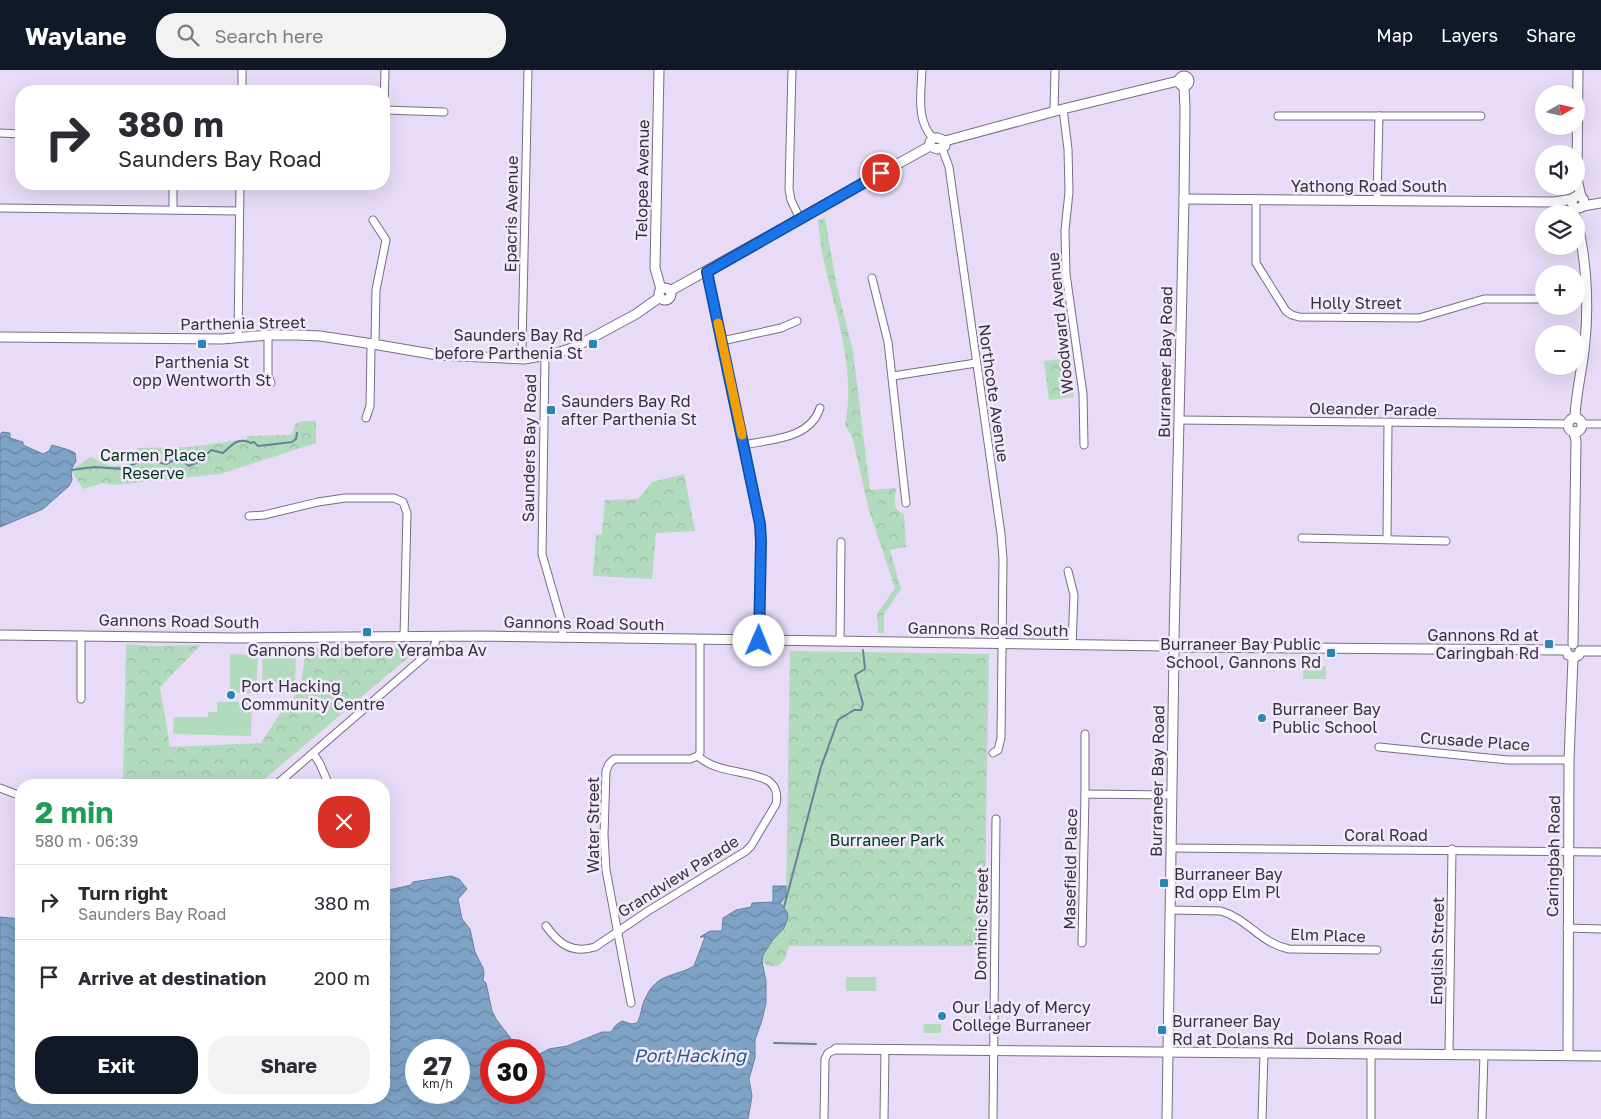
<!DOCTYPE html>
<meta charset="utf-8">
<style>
:root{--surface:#fff;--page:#f2f2f3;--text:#2b2b33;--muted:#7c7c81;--line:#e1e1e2;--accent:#111827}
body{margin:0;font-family:"Golos Text",sans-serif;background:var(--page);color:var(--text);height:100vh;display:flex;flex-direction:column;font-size:19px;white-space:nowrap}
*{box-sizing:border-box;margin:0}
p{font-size:16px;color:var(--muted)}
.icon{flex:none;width:28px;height:28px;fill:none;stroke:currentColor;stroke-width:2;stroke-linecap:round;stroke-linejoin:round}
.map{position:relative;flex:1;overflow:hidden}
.side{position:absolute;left:15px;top:709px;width:375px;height:325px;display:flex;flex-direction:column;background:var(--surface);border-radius:20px;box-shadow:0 5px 20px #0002}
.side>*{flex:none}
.hud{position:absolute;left:15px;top:15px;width:375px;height:105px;border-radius:20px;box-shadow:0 5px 20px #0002;background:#fff;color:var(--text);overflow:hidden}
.needle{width:32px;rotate:81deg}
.fabs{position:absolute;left:1535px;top:15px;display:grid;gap:10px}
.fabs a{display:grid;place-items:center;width:50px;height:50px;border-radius:50%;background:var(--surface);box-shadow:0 5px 20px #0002;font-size:25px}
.speed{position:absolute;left:405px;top:969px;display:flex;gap:10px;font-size:25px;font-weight:700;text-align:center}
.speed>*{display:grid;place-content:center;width:65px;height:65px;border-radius:50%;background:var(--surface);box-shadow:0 5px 20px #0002;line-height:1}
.speed small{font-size:12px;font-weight:400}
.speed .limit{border:8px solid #d22;background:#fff;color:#111}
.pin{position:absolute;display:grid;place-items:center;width:42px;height:42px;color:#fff;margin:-21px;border:2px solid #fff;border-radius:50%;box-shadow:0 1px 5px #0007}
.me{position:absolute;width:55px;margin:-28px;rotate:1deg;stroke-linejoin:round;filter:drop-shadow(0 0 4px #0008)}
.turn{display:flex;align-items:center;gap:18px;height:105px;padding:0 20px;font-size:22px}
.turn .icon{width:65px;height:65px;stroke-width:2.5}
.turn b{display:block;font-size:35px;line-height:42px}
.round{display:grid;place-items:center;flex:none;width:52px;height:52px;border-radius:20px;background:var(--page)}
.headline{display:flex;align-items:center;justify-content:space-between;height:85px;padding:0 20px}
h1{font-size:30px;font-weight:700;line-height:38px;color:#1e9e55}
.cta{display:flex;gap:10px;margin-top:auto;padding:10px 20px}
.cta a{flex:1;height:58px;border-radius:20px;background:var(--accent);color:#fff;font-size:20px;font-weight:700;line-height:58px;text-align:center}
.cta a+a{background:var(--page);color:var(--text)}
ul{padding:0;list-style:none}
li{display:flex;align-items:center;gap:15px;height:75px;padding:0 20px;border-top:1px solid var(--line)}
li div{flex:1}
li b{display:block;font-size:19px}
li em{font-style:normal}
header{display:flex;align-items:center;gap:30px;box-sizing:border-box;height:70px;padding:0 25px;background:var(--accent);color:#fff}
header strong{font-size:24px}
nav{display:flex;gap:28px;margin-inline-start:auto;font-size:18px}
.search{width:350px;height:45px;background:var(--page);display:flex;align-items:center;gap:12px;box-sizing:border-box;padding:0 18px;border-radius:20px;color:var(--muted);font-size:19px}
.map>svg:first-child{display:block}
.park{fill:url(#park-crowns)}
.garden{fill:#b2dabd}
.water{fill:url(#water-waves);stroke:#68819d;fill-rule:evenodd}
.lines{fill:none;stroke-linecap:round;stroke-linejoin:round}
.stream{stroke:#68819d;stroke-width:2}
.minor-casing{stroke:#786d86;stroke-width:9}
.tertiary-casing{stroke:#786d86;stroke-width:11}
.minor{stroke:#fff;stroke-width:7}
.tertiary{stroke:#fff;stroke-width:9}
.route-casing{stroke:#114b97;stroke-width:12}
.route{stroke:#1a73e8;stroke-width:9}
.slow{stroke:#f59e0b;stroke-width:9}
.poi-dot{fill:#2886b2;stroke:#f2eafc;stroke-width:2}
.labels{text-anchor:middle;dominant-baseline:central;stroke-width:5;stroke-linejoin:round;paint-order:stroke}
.street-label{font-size:16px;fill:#36313c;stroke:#f2eafc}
.poi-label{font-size:16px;fill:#36313c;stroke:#f2eafc;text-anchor:start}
.park-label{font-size:16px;fill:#003517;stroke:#f2eafc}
.water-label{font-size:18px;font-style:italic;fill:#245b8b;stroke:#f2eafc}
</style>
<header>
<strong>Waylane</strong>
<div class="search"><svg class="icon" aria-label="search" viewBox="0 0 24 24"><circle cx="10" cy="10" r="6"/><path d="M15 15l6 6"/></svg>Search here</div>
<nav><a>Map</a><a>Layers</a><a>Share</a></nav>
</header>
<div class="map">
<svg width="1601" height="1049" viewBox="0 0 1601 1049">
<defs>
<pattern id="park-crowns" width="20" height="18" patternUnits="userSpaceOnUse" patternTransform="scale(1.25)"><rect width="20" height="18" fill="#b2dabd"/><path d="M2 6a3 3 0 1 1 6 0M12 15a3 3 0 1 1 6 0" fill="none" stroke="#9abca3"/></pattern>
<pattern id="water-waves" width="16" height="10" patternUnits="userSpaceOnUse" patternTransform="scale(1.25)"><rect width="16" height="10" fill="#7ea3c7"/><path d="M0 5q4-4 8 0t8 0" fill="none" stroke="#6885a3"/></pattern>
</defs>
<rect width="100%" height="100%" fill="#e7dbf7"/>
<g class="park">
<path d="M825 148 836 212 853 281 870 420 896 418C895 429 891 439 904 444L906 477 890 480 901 519 884 544V563H878L877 544 895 518 869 440 852 366 845 355C856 301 837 248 825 196 821 181 820 165 818 150Z"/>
<polygon points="1068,288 1074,327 1049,330 1044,291"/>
<path d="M303 351H316V373L220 404 115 415 103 413 83 419 71 400 91 387C112 399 114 398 137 391V378L190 377 247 369V366L292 365 295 354Z"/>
<polygon points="684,404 695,461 656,463 652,509 593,506 596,465 602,464 605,430 638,429 652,412"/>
<polygon points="126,574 150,576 201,575 160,617 170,677 261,673 283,639 300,620 306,578 419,578 259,714 123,712"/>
<path d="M790 581 989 584 984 876H789L785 889 778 896H768L762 891C765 870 803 853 780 833L786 826Z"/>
</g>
<g class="garden">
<polygon points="263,579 296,579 295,614 262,613"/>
<polygon points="230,584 258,585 256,623 230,623"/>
<rect x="1303" y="596" width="23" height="13"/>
<polygon points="217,632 252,632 251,666 173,664 174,647 208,647 208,642 217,642"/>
<rect x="846" y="907" width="30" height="14"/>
<polygon points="924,954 941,954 941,963 923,963"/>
</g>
<g class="water">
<polygon points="2,362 10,363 10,368 23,372 23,375 43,384 49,381 52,375 69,380 75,383 76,391 71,400 72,410 69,416 43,439 0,457 0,365"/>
<path d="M451 806 459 809 467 819 458 829 462 849 470 859 475 882 483 898 484 904 483 910 486 913 492 941 496 949 512 970 513 980H491V1022H534V987L549 979 567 976 602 962H611L616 955 622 951 631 954 637 953C642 944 641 936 646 927 657 903 675 907 694 896L705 867H700L710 861H722L723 848 736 840 751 837 752 833 773 832V816H786V826L780 833 787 842 788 848 784 858 772 871 763 885 762 891 766 911V933L762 950 755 970V988L749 1009 752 1026 748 1049H0V847L21 849V1028H384V825L389 820 411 815 413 812ZM416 980H459V1022H416Z"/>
</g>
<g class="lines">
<g class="stream">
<path d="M71 400 94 397 123 399 149 387 161 393 166 394 174 390 182 391 189 396 200 391 211 380 223 383C233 374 238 367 251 373L254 372 258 376 292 372 296 369 297 363"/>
<polyline points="784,837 821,697 838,650 854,640 861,640 863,634 855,605 865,599 863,580"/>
<polyline points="774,973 816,974"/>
</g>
<g class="minor-casing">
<g id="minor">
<polyline points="792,0 789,119 791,130 800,149"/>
<path d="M922 0C921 23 916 51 933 68"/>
<polyline points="242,21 242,0"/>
<polyline points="1063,39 1068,79 1069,122 1065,160 1066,204 1083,324 1084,375"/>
<polyline points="384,40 444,42"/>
<polyline points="384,40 385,0"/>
<polyline points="1054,41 1055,0"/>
<polyline points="1278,46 1379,46"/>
<polyline points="0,63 21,64"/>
<polyline points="942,78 949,97 1001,464 1003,489 1001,668 998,680 993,683"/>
<polyline points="1256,130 1256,193 1286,241 1292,245 1299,247 1419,248 1484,229 1544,229"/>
<polyline points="1377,130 1379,46 1481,46"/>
<polyline points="0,138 239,141"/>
<polyline points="173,140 173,114"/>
<polyline points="707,202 760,454 761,471 759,571"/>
<polyline points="872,208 888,272 906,433"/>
<polyline points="1576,229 1585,229"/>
<polyline points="268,265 268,305 271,313"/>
<polyline points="238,268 240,114"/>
<polyline points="722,271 781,258 797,251"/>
<polyline points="545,286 542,484 563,557 562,568"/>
<polyline points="524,289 522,277 528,0"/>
<polyline points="893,306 976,293"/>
<polyline points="366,348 370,336 371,278 375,271 376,220 386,170 373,150"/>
<polyline points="1179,350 1567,354"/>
<polyline points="1583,354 1601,354"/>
<path d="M744 375C772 369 810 369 820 338"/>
<polyline points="249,446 264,445 318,432 345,428 394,428 403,432 407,443 404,567"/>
<polyline points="1302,468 1446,471"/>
<polyline points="1387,469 1388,353"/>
<polyline points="1068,501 1074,525 1072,575"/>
<polyline points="840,572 841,472"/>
<polyline points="81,629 81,565"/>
<polyline points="1379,677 1508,690 1569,690"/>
<polyline points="313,683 320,694 329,715"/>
<polyline points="276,715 431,581 434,577 437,567"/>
<polyline points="0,718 21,726"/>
<polyline points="1085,724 1085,664"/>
<polyline points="1171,778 1601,782"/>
<path d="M1170 840 1221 841C1248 849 1260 873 1289 879L1377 880"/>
<path d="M546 856C559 874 572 884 595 877L648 841 746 781 751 776 776 734C778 725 776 715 767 710 746 700 716 703 698 686"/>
<polyline points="1567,858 1601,859"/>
<polyline points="1082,873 1085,724 1172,725"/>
<polyline points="631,933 606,800 604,765 606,701 609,694 614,689 690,689 698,686 700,683 700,570"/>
<polyline points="1371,983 1371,1049"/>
<polyline points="1449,984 1452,779"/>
<polyline points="824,1049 825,989 828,983 836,979"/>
<polyline points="884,1049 885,979"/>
<polyline points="993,1049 996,749"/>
<polyline points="1262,1049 1264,983"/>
<polyline points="1482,1049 1484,984"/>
</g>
</g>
<g class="tertiary-casing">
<g id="tertiary">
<polyline points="659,0 655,198 661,219"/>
<polyline points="1578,0 1577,109 1581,127"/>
<circle cx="1184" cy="11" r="5"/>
<polygon points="933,68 938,68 945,71 945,76 937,79 930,76 930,72"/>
<polyline points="945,71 1063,39 1178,11"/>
<circle cx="1578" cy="132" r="6"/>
<polyline points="1184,129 1554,132 1573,129"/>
<polyline points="1583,136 1601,133"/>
<circle cx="665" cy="224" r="6"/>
<polyline points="670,221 930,76"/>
<polyline points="0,267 222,269 268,265 298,265 320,266 373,274 437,285 524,289 557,283 575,277 636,244 660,227"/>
<path d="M1575 347C1576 321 1583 297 1585 271 1589 233 1586 185 1576 148"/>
<circle cx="1575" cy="355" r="7"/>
<polyline points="0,565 237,568 482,566 1167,576"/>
<polyline points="1174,569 1184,129 1185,38 1184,17"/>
<polyline points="1573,574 1576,371 1574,362"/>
<polyline points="1181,577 1566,580"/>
<polyline points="1580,581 1601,581"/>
<polyline points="1568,585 1575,587 1579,585 1580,581"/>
<polyline points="836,979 1601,986"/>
<polyline points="1568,985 1569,690 1573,588"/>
<polyline points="1167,1049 1174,583"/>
</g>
</g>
<use href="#minor" class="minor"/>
<use href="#tertiary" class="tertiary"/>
</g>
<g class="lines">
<g class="route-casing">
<polyline id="route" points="759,571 761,471 760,454 707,202 881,103"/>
</g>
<use href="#route" class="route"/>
<polyline class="slow" points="718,253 742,365"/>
</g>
<g class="poi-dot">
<rect x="197" y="269" width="10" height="10" rx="2.5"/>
<rect x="588" y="269" width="10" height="10" rx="2.5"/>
<rect x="546" y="335" width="10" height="10" rx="2.5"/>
<rect x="362" y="557" width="10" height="10" rx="2.5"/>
<rect x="1544" y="569" width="10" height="10" rx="2.5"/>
<rect x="1326" y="578" width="10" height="10" rx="2.5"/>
<circle cx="231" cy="625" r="5"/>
<circle cx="1262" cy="648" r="5"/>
<rect x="1159" y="808" width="10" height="10" rx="2.5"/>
<circle cx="942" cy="946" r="5"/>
<rect x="1157" y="955" width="10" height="10" rx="2.5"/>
</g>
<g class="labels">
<g class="street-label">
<text transform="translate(642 110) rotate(-89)">Telopea Avenue</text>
<text x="1369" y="116">Yathong Road South</text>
<text transform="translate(511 144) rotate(-89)">Epacris Avenue</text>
<text x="1356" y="233">Holly Street</text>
<text transform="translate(243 253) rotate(-1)">Parthenia Street</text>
<text transform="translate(1060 253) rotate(-96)">Woodward Avenue</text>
<text transform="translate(1165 292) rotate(-89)">Burraneer Bay Road</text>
<text transform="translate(994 323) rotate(82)">Northcote Avenue</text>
<text transform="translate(1373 339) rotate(1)">Oleander Parade</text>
<text transform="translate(529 378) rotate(-89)">Saunders Bay Road</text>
<text transform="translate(179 551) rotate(1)">Gannons Road South</text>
<text transform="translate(584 553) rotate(1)">Gannons Road South</text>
<text transform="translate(988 559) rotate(1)">Gannons Road South</text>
<text transform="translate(1475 671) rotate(4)">Crusade Place</text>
<text transform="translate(1157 711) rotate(-89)">Burraneer Bay Road</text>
<text transform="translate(593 755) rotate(-90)">Water Street</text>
<text x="1386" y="765">Coral Road</text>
<text transform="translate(1553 786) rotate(-89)">Caringbah Road</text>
<text transform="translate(1070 799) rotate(-89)">Masefield Place</text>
<text transform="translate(678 806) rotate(-32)">Grandview Parade</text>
<text transform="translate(981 854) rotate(-89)">Dominic Street</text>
<text transform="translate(1328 865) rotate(2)">Elm Place</text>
<text transform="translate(1437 881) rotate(-89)">English Street</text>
<text x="1354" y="968">Dolans Road</text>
</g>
<g class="poi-label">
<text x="583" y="265" text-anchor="end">Saunders Bay Rd<tspan x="583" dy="18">before Parthenia St</tspan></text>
<text x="202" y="292" text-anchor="middle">Parthenia St<tspan x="202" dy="18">opp Wentworth St</tspan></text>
<text x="561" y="331">Saunders Bay Rd<tspan x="561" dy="18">after Parthenia St</tspan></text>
<text x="1539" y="565" text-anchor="end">Gannons Rd at<tspan x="1539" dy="18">Caringbah Rd</tspan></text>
<text x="1321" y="574" text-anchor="end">Burraneer Bay Public<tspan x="1321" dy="18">School, Gannons Rd</tspan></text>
<text x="367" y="580" text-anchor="middle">Gannons Rd before Yeramba Av</text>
<text x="241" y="616">Port Hacking<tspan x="241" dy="18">Community Centre</tspan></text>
<text x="1272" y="639">Burraneer Bay<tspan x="1272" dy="18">Public School</tspan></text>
<text x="1174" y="804">Burraneer Bay<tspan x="1174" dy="18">Rd opp Elm Pl</tspan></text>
<text x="952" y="937">Our Lady of Mercy<tspan x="952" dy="18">College Burraneer</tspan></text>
<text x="1172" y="951">Burraneer Bay<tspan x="1172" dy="18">Rd at Dolans Rd</tspan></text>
</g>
<g class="park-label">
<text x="153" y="385">Carmen Place<tspan x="153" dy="18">Reserve</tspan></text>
<text x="887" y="770">Burraneer Park</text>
</g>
<g class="water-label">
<text x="690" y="985">Port Hacking</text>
</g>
</g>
</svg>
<div class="fabs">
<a><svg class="needle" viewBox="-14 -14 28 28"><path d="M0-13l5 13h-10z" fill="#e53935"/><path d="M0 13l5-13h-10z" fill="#7c7c81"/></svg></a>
<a><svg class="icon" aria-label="sound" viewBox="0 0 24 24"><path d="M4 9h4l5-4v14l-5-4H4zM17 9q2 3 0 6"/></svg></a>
<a><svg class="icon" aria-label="layers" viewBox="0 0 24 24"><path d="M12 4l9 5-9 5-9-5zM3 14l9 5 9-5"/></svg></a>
<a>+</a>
<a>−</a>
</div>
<div class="speed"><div>27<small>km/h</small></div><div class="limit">30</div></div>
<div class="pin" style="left:881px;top:103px;background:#d93025"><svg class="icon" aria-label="arrive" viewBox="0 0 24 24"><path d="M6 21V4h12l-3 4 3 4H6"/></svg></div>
<svg class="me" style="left:759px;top:571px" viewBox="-20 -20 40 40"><circle r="19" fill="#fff"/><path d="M0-13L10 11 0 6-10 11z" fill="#1a73e8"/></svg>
<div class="hud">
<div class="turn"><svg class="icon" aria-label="right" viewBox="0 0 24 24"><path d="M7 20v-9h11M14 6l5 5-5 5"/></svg><div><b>380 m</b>Saunders Bay Road</div></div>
</div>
<section class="side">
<div class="headline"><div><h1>2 min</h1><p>580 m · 06:39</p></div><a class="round" style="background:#d93025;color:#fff"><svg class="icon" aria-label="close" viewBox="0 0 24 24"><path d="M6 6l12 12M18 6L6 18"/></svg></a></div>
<ul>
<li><svg class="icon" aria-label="right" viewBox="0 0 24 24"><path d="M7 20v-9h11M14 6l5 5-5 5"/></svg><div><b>Turn right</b><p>Saunders Bay Road</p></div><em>380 m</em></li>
<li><svg class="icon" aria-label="arrive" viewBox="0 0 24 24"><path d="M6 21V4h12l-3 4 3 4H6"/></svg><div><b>Arrive at destination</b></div><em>200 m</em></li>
</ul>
<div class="cta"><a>Exit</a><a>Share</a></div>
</section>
</div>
